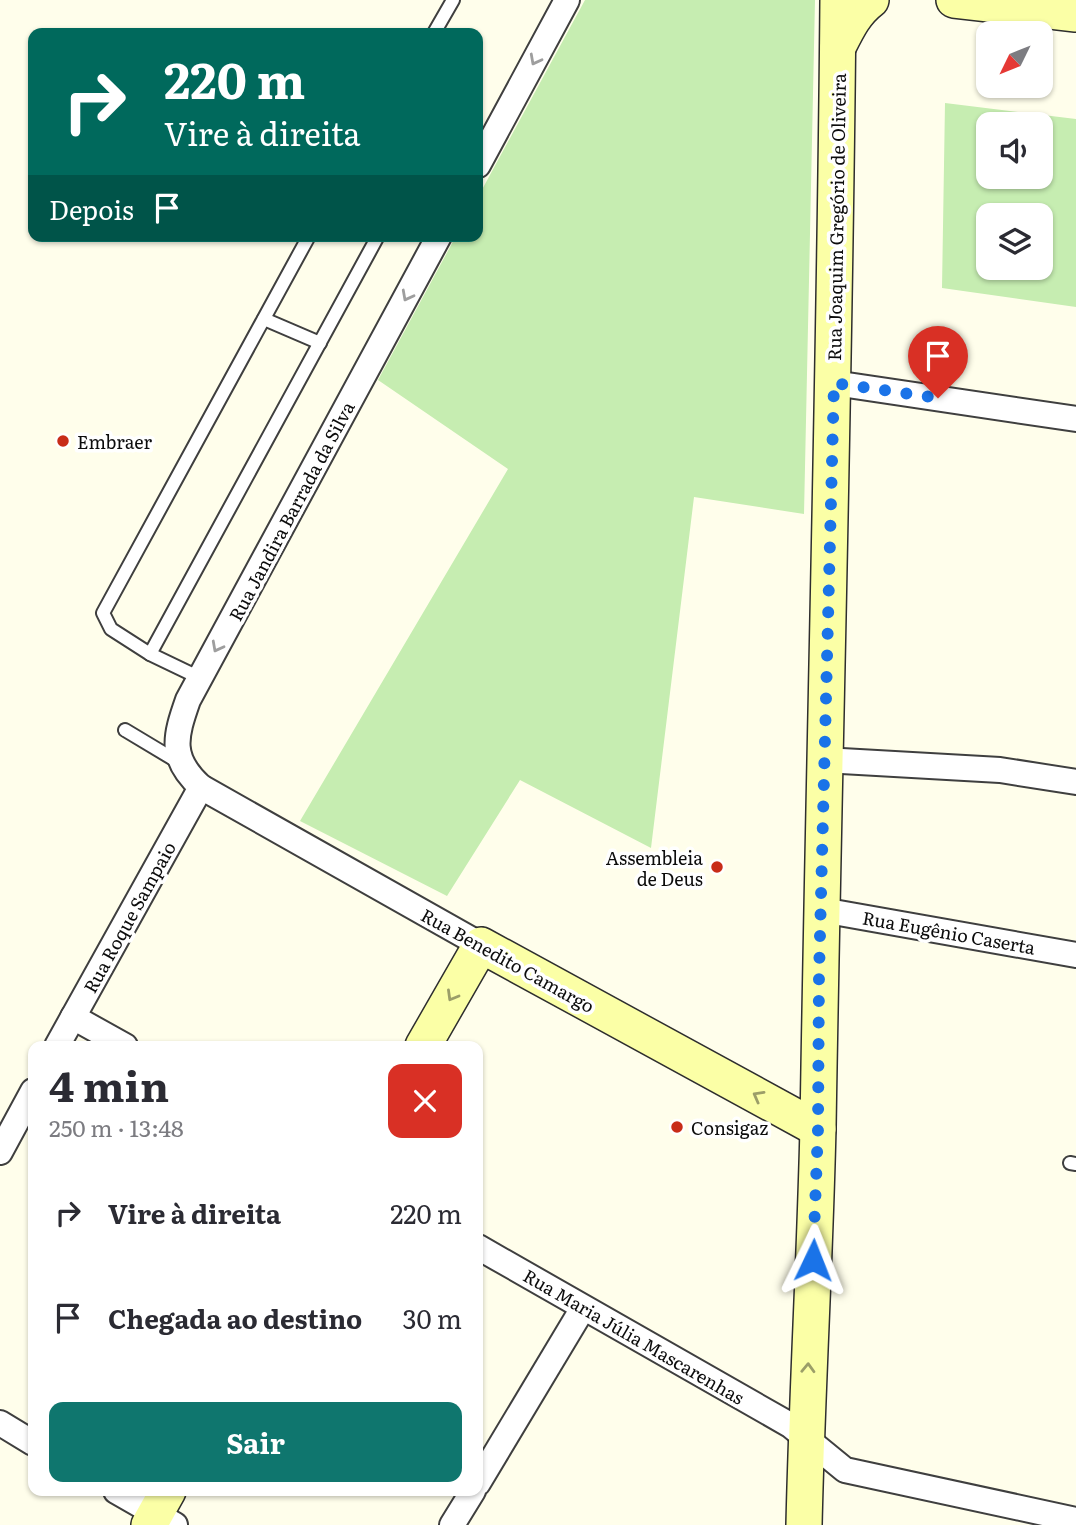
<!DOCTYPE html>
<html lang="pt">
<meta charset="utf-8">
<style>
:root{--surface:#fff;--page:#f7f7f7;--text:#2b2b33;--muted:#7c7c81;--accent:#0f766e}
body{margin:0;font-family:Literata,serif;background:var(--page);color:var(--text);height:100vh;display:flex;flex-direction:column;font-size:26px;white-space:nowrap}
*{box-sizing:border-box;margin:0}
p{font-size:23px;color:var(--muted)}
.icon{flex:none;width:38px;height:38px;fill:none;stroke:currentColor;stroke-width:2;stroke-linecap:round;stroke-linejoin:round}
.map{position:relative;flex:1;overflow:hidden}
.panel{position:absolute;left:28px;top:1041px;width:455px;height:455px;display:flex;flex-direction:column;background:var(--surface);border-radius:14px;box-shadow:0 2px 5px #0004}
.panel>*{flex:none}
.hud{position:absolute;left:28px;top:28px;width:455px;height:214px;border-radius:14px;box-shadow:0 2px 5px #0004;background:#00695c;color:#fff;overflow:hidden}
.needle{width:46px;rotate:227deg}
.fabs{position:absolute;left:976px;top:21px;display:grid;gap:14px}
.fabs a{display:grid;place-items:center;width:77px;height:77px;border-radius:14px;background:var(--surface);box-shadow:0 2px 5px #0004;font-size:35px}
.pin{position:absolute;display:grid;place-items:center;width:60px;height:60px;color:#fff;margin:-72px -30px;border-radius:50% 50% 50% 0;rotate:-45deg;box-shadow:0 0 7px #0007}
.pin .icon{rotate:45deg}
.me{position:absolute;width:77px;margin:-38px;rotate:2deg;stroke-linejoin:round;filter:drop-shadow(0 0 5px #0008)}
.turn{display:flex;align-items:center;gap:24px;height:147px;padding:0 21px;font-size:32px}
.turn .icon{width:91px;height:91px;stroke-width:2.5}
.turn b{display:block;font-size:49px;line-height:60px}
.then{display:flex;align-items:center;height:66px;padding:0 21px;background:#0003;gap:14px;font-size:26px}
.round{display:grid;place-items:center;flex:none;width:74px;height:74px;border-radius:14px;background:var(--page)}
.summary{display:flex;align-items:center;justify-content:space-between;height:119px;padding:0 21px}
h1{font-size:42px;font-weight:700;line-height:52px}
.primary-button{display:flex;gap:14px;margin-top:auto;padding:14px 21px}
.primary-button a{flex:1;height:80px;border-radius:14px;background:var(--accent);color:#fff;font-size:28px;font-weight:700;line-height:80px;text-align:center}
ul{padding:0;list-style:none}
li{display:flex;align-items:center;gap:21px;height:105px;padding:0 21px}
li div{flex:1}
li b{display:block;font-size:26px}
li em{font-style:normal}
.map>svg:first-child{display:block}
.green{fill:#c6edb1;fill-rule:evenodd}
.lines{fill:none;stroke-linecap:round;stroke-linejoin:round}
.lane-casing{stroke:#3f3f3f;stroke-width:16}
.street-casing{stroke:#3f3f3f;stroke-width:28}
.secondary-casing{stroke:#2e2e2e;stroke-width:38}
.lane{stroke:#fff;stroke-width:12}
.street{stroke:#fff;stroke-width:24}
.secondary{stroke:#fbffa6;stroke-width:35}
.oneway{stroke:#9e9e9e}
.oneway2{stroke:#9b9e68}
.route{stroke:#1a73e8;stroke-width:12;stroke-dasharray:0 21.6}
.poi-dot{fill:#c82c18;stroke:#fff;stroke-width:2.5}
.labels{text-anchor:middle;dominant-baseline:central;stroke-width:7;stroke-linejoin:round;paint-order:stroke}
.street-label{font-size:18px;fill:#0c0c0c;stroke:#fff}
.poi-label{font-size:18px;fill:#0c0c0c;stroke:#fff;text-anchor:start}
</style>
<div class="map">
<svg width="1076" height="1525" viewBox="0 0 1076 1525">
<rect width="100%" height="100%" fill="#fffeeb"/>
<g class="green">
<polygon points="585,0 815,0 804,514 694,497 651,848 520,780 447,896 300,821 508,469 378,380 456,236 478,236 478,197"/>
<path d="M945 103 1076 119V307L942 288ZM989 124H1041V177H989ZM989 215H1041V268H989Z"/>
</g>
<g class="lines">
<g class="lane-casing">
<g id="lane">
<polyline points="434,33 453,0"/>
<polyline points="264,319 320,343"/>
<polyline points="150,654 378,236"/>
<polyline points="200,678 150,654 111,629 103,613 309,236"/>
<polyline points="125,730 180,763"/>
<polyline points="1070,1163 1076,1164"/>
</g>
</g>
<g class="street-casing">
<g id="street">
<polyline points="478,165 567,0"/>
<path d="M439 236 188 700C175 737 169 758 201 787L481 945"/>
<polyline points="834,383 1076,419"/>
<polyline points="824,760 1000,770 1076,782"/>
<polyline points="822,910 1076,955"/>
<polyline points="73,1017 125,1046"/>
<polyline points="57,1046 201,787"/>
<polyline points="0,1152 33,1091"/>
<polyline points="478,1247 790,1425 845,1470 1076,1520"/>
<polyline points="0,1423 33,1443"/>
<polyline points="478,1483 583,1308"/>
<polyline points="116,1491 175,1525"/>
<polyline points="452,1525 473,1491"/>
</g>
</g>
<g class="secondary-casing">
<g id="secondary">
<polyline points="954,0 1076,14"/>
<path d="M838 47C847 29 855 12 871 0"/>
<polyline points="423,1046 481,945 818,1129"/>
<polyline points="149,1525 168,1491"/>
<path d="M804 1525C807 1392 815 1259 818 1127 824 751 835 376 838 0"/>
</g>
</g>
<use href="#lane" class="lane"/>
<use href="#street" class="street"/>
<use href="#secondary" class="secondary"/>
</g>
<defs><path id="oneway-chevron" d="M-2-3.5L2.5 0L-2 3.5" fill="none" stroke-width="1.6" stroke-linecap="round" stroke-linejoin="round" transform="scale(1.75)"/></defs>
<g class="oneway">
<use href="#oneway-chevron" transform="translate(535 60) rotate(118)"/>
<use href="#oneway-chevron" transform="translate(407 296) rotate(118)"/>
<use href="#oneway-chevron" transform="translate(217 647) rotate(118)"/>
</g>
<g class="oneway2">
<use href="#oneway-chevron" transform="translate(452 996) rotate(120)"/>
<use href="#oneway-chevron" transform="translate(758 1096) rotate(-151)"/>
<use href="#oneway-chevron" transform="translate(808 1368) rotate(-88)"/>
</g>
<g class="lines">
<polyline class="route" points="813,1260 818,1129 819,975 834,383 938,398"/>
</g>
<g class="poi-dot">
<circle cx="63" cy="441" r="7"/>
<circle cx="717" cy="867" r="7"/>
<circle cx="677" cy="1127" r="7"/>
</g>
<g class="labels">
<g class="street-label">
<text transform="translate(836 217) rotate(-89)">Rua Joaquim Gregório de Oliveira</text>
<text transform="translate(291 511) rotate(-62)">Rua Jandira Barrada da Silva</text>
<text transform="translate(129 917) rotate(-61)">Rua Roque Sampaio</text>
<text transform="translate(949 932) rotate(10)">Rua Eugênio Caserta</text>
<text transform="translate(508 960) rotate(29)">Rua Benedito Camargo</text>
<text transform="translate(634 1336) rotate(30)">Rua Maria Júlia Mascarenhas</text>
</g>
<g class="poi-label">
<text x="77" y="441">Embraer</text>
<text x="703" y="857" text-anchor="end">Assembleia<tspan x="703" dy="21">de Deus</tspan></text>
<text x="691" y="1127">Consigaz</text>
</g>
</g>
</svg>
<div class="fabs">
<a><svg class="needle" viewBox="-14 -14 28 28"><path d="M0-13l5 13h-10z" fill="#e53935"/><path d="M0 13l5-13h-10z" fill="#7c7c81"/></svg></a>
<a><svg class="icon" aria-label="sound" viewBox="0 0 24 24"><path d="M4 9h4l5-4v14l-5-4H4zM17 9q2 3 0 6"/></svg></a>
<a><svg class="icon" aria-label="layers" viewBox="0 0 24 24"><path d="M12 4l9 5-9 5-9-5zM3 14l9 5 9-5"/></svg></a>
</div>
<div class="pin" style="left:938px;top:398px;background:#d93025"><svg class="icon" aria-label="arrive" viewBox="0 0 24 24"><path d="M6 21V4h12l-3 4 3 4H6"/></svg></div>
<svg class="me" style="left:813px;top:1260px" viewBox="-20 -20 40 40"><path d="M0-17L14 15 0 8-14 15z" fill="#1a73e8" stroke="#fff" stroke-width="4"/></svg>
<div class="hud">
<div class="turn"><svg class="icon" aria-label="right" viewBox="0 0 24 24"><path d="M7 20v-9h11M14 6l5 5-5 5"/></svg><div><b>220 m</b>Vire à direita</div></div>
<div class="then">Depois<svg class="icon" aria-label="arrive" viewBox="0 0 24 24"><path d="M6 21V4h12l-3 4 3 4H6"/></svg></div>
</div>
<section class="panel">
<div class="summary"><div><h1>4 min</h1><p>250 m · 13:48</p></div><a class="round" style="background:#d93025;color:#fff"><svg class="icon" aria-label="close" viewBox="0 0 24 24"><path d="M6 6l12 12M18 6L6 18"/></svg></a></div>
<ul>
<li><svg class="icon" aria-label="right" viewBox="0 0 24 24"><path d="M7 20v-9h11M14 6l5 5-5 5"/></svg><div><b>Vire à direita</b></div><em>220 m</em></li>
<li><svg class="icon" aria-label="arrive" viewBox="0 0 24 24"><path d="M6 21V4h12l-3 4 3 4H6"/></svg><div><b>Chegada ao destino</b></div><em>30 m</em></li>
</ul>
<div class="primary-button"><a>Sair</a></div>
</section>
</div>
